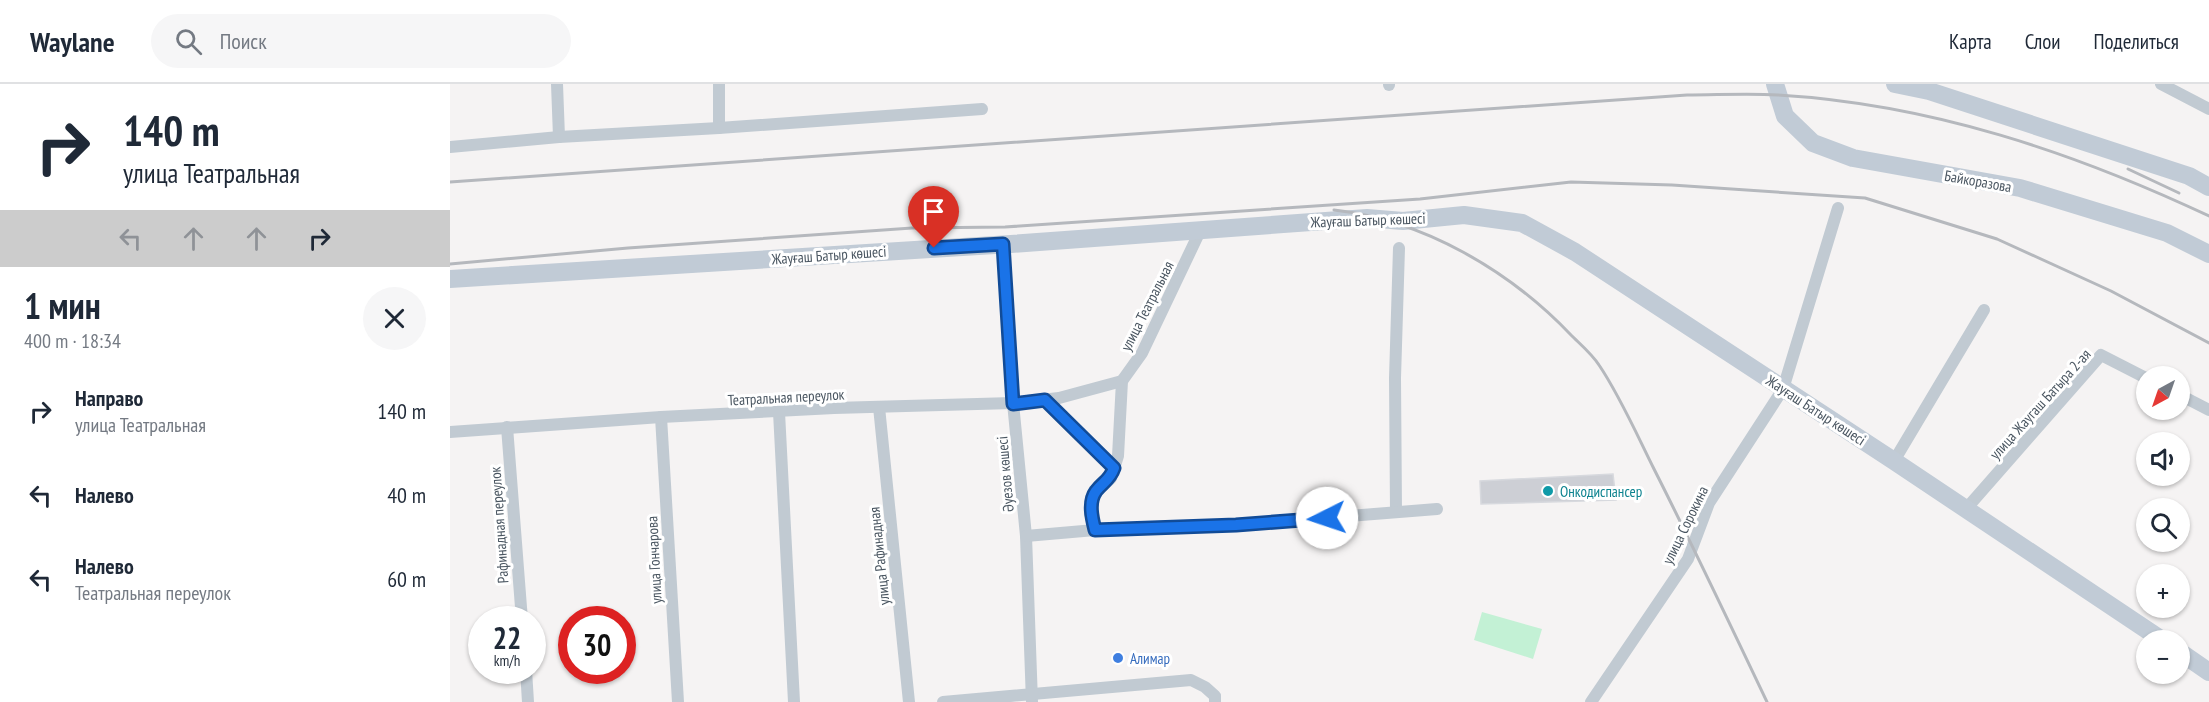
<!DOCTYPE html>
<html lang="ru">
<meta charset="utf-8">
<style>
:root{--surface:#fff;--page:#f6f6f7;--text:#1f2937;--muted:#747a83;--line:#e0e1e3}
body{margin:0;font-family:"PT Sans Narrow",sans-serif;background:var(--page);color:var(--text);height:100vh;display:flex;flex-direction:column;font-size:22px;white-space:nowrap}
*{box-sizing:border-box;margin:0}
p{font-size:20px;color:var(--muted)}
.icon{flex:none;width:33px;height:33px;fill:none;stroke:currentColor;stroke-width:2;stroke-linecap:round;stroke-linejoin:round}
.map{position:relative;flex:1;overflow:hidden}
.sheet{display:flex;flex-direction:column;background:var(--surface);width:450px}
.sheet>*{flex:none}
.hud{background:#fff;color:var(--text);overflow:hidden}
.needle{width:39px;rotate:220deg}
.tools{position:absolute;left:1686px;top:282px;display:grid;gap:12px}
.tools a{display:grid;place-items:center;width:54px;height:54px;border-radius:50%;background:var(--surface);box-shadow:0 2px 4px #0004;font-size:30px}
.speed{position:absolute;left:18px;top:522px;display:flex;gap:12px;font-size:30px;font-weight:700;text-align:center}
.speed>*{display:grid;place-content:center;width:78px;height:78px;border-radius:50%;background:var(--surface);box-shadow:0 2px 4px #0004;line-height:1}
.speed small{font-size:15px;font-weight:400}
.speed .limit{border:9px solid #d22;background:#fff;color:#111}
.pin{position:absolute;display:grid;place-items:center;width:51px;height:51px;color:#fff;margin:-62px -26px;border-radius:50% 50% 50% 0;rotate:-45deg;box-shadow:0 0 6px #0007}
.pin .icon{rotate:45deg}
.me{position:absolute;width:66px;margin:-33px;rotate:266deg;stroke-linejoin:round;filter:drop-shadow(0 0 4px #0008)}
.turn{display:flex;align-items:center;gap:21px;height:126px;padding:0 24px;font-size:27px}
.turn .icon{width:78px;height:78px;stroke-width:2.5}
.turn b{display:block;font-size:42px;line-height:51px}
.lanes{display:flex;align-items:center;height:57px;padding:0 24px;background:#0003;justify-content:center;gap:30px;direction:ltr}
.lanes .off{opacity:.35}
.round{display:grid;place-items:center;flex:none;width:63px;height:63px;border-radius:32px;background:var(--page)}
.overview{display:flex;align-items:center;justify-content:space-between;height:102px;padding:0 24px}
h1{font-size:36px;font-weight:600;line-height:45px}
ul{padding:0;list-style:none}
li{display:flex;align-items:center;gap:18px;height:84px;padding:0 24px}
li div{flex:1}
li b{display:block;font-size:22px}
li em{font-style:normal}
header{display:flex;align-items:center;gap:36px;box-sizing:border-box;height:84px;padding:0 30px;background:var(--surface);border-bottom:2px solid var(--line)}
header strong{font-size:28px}
nav{display:flex;gap:33px;margin-inline-start:auto;font-size:21px}
.search{width:420px;height:54px;background:var(--page);display:flex;align-items:center;gap:15px;box-sizing:border-box;padding:0 21px;border-radius:33px;color:var(--muted);font-size:22px}
main{display:flex;flex:1;min-height:0}
.map>svg:first-child{display:block}
.green{fill:#c3f1d5}
.building{fill:#cdcfd5;stroke:#d7d9de;stroke-width:1.5}
.lines{fill:none;stroke-linecap:round;stroke-linejoin:round}
.street{stroke:#c1cad2;stroke-width:12}
.secondary{stroke:#c1cbd6;stroke-width:18}
.rail{stroke:#b5b8bd;stroke-width:3}
.route-casing{stroke:#114b97;stroke-width:15}
.route{stroke:#1a73e8;stroke-width:10}
.culture-dot{fill:#0f9aa8;stroke:#fff;stroke-width:2}
.shop-dot{fill:#3f7fe0;stroke:#fff;stroke-width:2}
.labels{text-anchor:middle;dominant-baseline:central;stroke-width:6;stroke-linejoin:round;paint-order:stroke}
.street-label{font-size:15px;fill:#4a5661;stroke:#fff}
.culture-label{font-size:15px;fill:#0d838f;stroke:#fff;text-anchor:start}
.shop-label{font-size:15px;fill:#366cbe;stroke:#fff;text-anchor:start}
</style>
<header>
<strong>Waylane</strong>
<div class="search"><svg class="icon" aria-label="search" viewBox="0 0 24 24"><circle cx="10" cy="10" r="6"/><path d="M15 15l6 6"/></svg>Поиск</div>
<nav><a>Карта</a><a>Слои</a><a>Поделиться</a></nav>
</header>
<main>
<section class="sheet">
<div class="hud">
<div class="turn"><svg class="icon" aria-label="right" viewBox="0 0 24 24"><path d="M7 20v-9h11M14 6l5 5-5 5"/></svg><div><b>140 m</b>улица Театральная</div></div>
<div class="lanes"><svg class="icon off" aria-label="left" viewBox="0 0 24 24"><path d="M17 20v-9H6M10 6l-5 5 5 5"/></svg><svg class="icon off" aria-label="ahead" viewBox="0 0 24 24"><path d="M12 20V5M6 11l6-6 6 6"/></svg><svg class="icon off" aria-label="ahead" viewBox="0 0 24 24"><path d="M12 20V5M6 11l6-6 6 6"/></svg><svg class="icon" aria-label="right" viewBox="0 0 24 24"><path d="M7 20v-9h11M14 6l5 5-5 5"/></svg></div>
</div>
<div class="overview"><div><h1>1 мин</h1><p>400 m · 18:34</p></div><a class="round"><svg class="icon" aria-label="close" viewBox="0 0 24 24"><path d="M6 6l12 12M18 6L6 18"/></svg></a></div>
<ul>
<li><svg class="icon" aria-label="right" viewBox="0 0 24 24"><path d="M7 20v-9h11M14 6l5 5-5 5"/></svg><div><b>Направо</b><p>улица Театральная</p></div><em>140 m</em></li>
<li><svg class="icon" aria-label="left" viewBox="0 0 24 24"><path d="M17 20v-9H6M10 6l-5 5 5 5"/></svg><div><b>Налево</b></div><em>40 m</em></li>
<li><svg class="icon" aria-label="left" viewBox="0 0 24 24"><path d="M17 20v-9H6M10 6l-5 5 5 5"/></svg><div><b>Налево</b><p>Театральная переулок</p></div><em>60 m</em></li>
</ul>
</section>
<div class="map">
<svg width="1759" height="618" viewBox="0 0 1759 618">
<rect width="100%" height="100%" fill="#f5f3f3"/>
<polygon class="green" points="1032,528 1092,545 1083,575 1024,556"/>
<polygon class="building" points="1163,390 1166,416 1031,420 1030,397"/>
<g class="lines">
<g class="street">
<polyline points="107,0 109,53"/>
<polyline points="939,0 939,1"/>
<polyline points="1711,0 1759,25"/>
<polyline points="269,44 269,0"/>
<polyline points="0,63 109,53 269,44 532,25"/>
<polyline points="553,160 563,319 576,452 582,618"/>
<polyline points="1730,311 1759,326"/>
<polyline points="595,316 664,384"/>
<polyline points="429,323 459,618"/>
<polyline points="329,328 344,618"/>
<polyline points="211,333 228,618"/>
<polyline points="57,343 72,536"/>
<polyline points="0,348 211,333 384,324 563,319 609,314 672,297"/>
<polyline points="1444,377 1534,226"/>
<polyline points="1516,425 1651,271 1696,294"/>
<polyline points="946,428 945,294 949,164"/>
<polyline points="645,446 640,429 645,409 661,394 668,372 672,297 692,269 751,145"/>
<polyline points="576,452 645,446 786,441 987,425"/>
<polyline points="76,586 78,618"/>
<polyline points="493,618 741,596 755,603 765,612 765,618"/>
<polyline points="1141,618 1238,475 1259,419 1333,305 1388,124"/>
</g>
<g class="secondary">
<polyline points="1325,0 1335,32 1363,59 1403,74 1570,104 1717,149 1759,170"/>
<polyline points="1445,0 1479,7 1739,92 1759,103"/>
<polyline points="0,195 561,160 917,134 953,137 1014,131 1072,139 1125,168 1444,377 1712,556"/>
<polyline points="1730,568 1759,588"/>
</g>
<g class="rail">
<polyline points="1678,85 1729,109"/>
<path d="M0 98 1237 11C1267 11 1298 9 1328 11 1480 20 1623 68 1759 132"/>
<path d="M884 126C974 136 1060 187 1121 251 1130 260 1142 270 1149 281 1170 312 1187 351 1204 385 1243 462 1280 540 1317 618"/>
<polyline points="0,180 178,164 462,144 555,143 970,115 1121,98 1222,101 1415,114 1547,155 1661,207 1759,259"/>
</g>
</g>
<g class="lines">
<g class="route-casing">
<path id="route" d="M484 164 553 160 563 320 595 316 664 384C660 396 653 398 646 407 638 418 642 434 645 446L786 441 877 434"/>
</g>
<use href="#route" class="route"/>
</g>
<circle class="culture-dot" cx="1098" cy="407" r="6"/>
<circle class="shop-dot" cx="668" cy="574" r="6"/>
<g class="labels">
<g class="street-label">
<text transform="translate(1528 97) rotate(10)">Байкоразова</text>
<text transform="translate(918 136) rotate(-2)">Жауғаш Батыр көшесі</text>
<text transform="translate(379 171) rotate(-4)">Жауғаш Батыр көшесі</text>
<text transform="translate(697 222) rotate(-63)">улица Театральная</text>
<text transform="translate(336 313) rotate(-3)">Театральная переулок</text>
<text transform="translate(1590 320) rotate(-48)">улица Жаугаш Батыра 2-ая</text>
<text transform="translate(1366 326) rotate(33)">Жауғаш Батыр көшесі</text>
<text transform="translate(555 390) rotate(-95)">Әуезов көшесі</text>
<text transform="translate(49 441) rotate(-94)">Рафинадная переулок</text>
<text transform="translate(1235 441) rotate(-64)">улица Сорокина</text>
<text transform="translate(429 472) rotate(-96)">улица Рафинадная</text>
<text transform="translate(204 476) rotate(-93)">улица Гончарова</text>
</g>
<g class="culture-label">
<text x="1110" y="407">Онкодиспансер</text>
</g>
<g class="shop-label">
<text x="680" y="574">Алимар</text>
</g>
</g>
</svg>
<div class="tools">
<a><svg class="needle" viewBox="-14 -14 28 28"><path d="M0-13l5 13h-10z" fill="#e53935"/><path d="M0 13l5-13h-10z" fill="#747a83"/></svg></a>
<a><svg class="icon" aria-label="sound" viewBox="0 0 24 24"><path d="M4 9h4l5-4v14l-5-4H4zM17 9q2 3 0 6"/></svg></a>
<a><svg class="icon" aria-label="search" viewBox="0 0 24 24"><circle cx="10" cy="10" r="6"/><path d="M15 15l6 6"/></svg></a>
<a>+</a>
<a>−</a>
</div>
<div class="speed"><div>22<small>km/h</small></div><div class="limit">30</div></div>
<div class="pin" style="left:484px;top:164px;background:#d93025"><svg class="icon" aria-label="arrive" viewBox="0 0 24 24"><path d="M6 21V4h12l-3 4 3 4H6"/></svg></div>
<svg class="me" style="left:877px;top:434px" viewBox="-20 -20 40 40"><circle r="19" fill="#fff"/><path d="M0-13L10 11 0 6-10 11z" fill="#1a73e8"/></svg>
</div>
</main>
